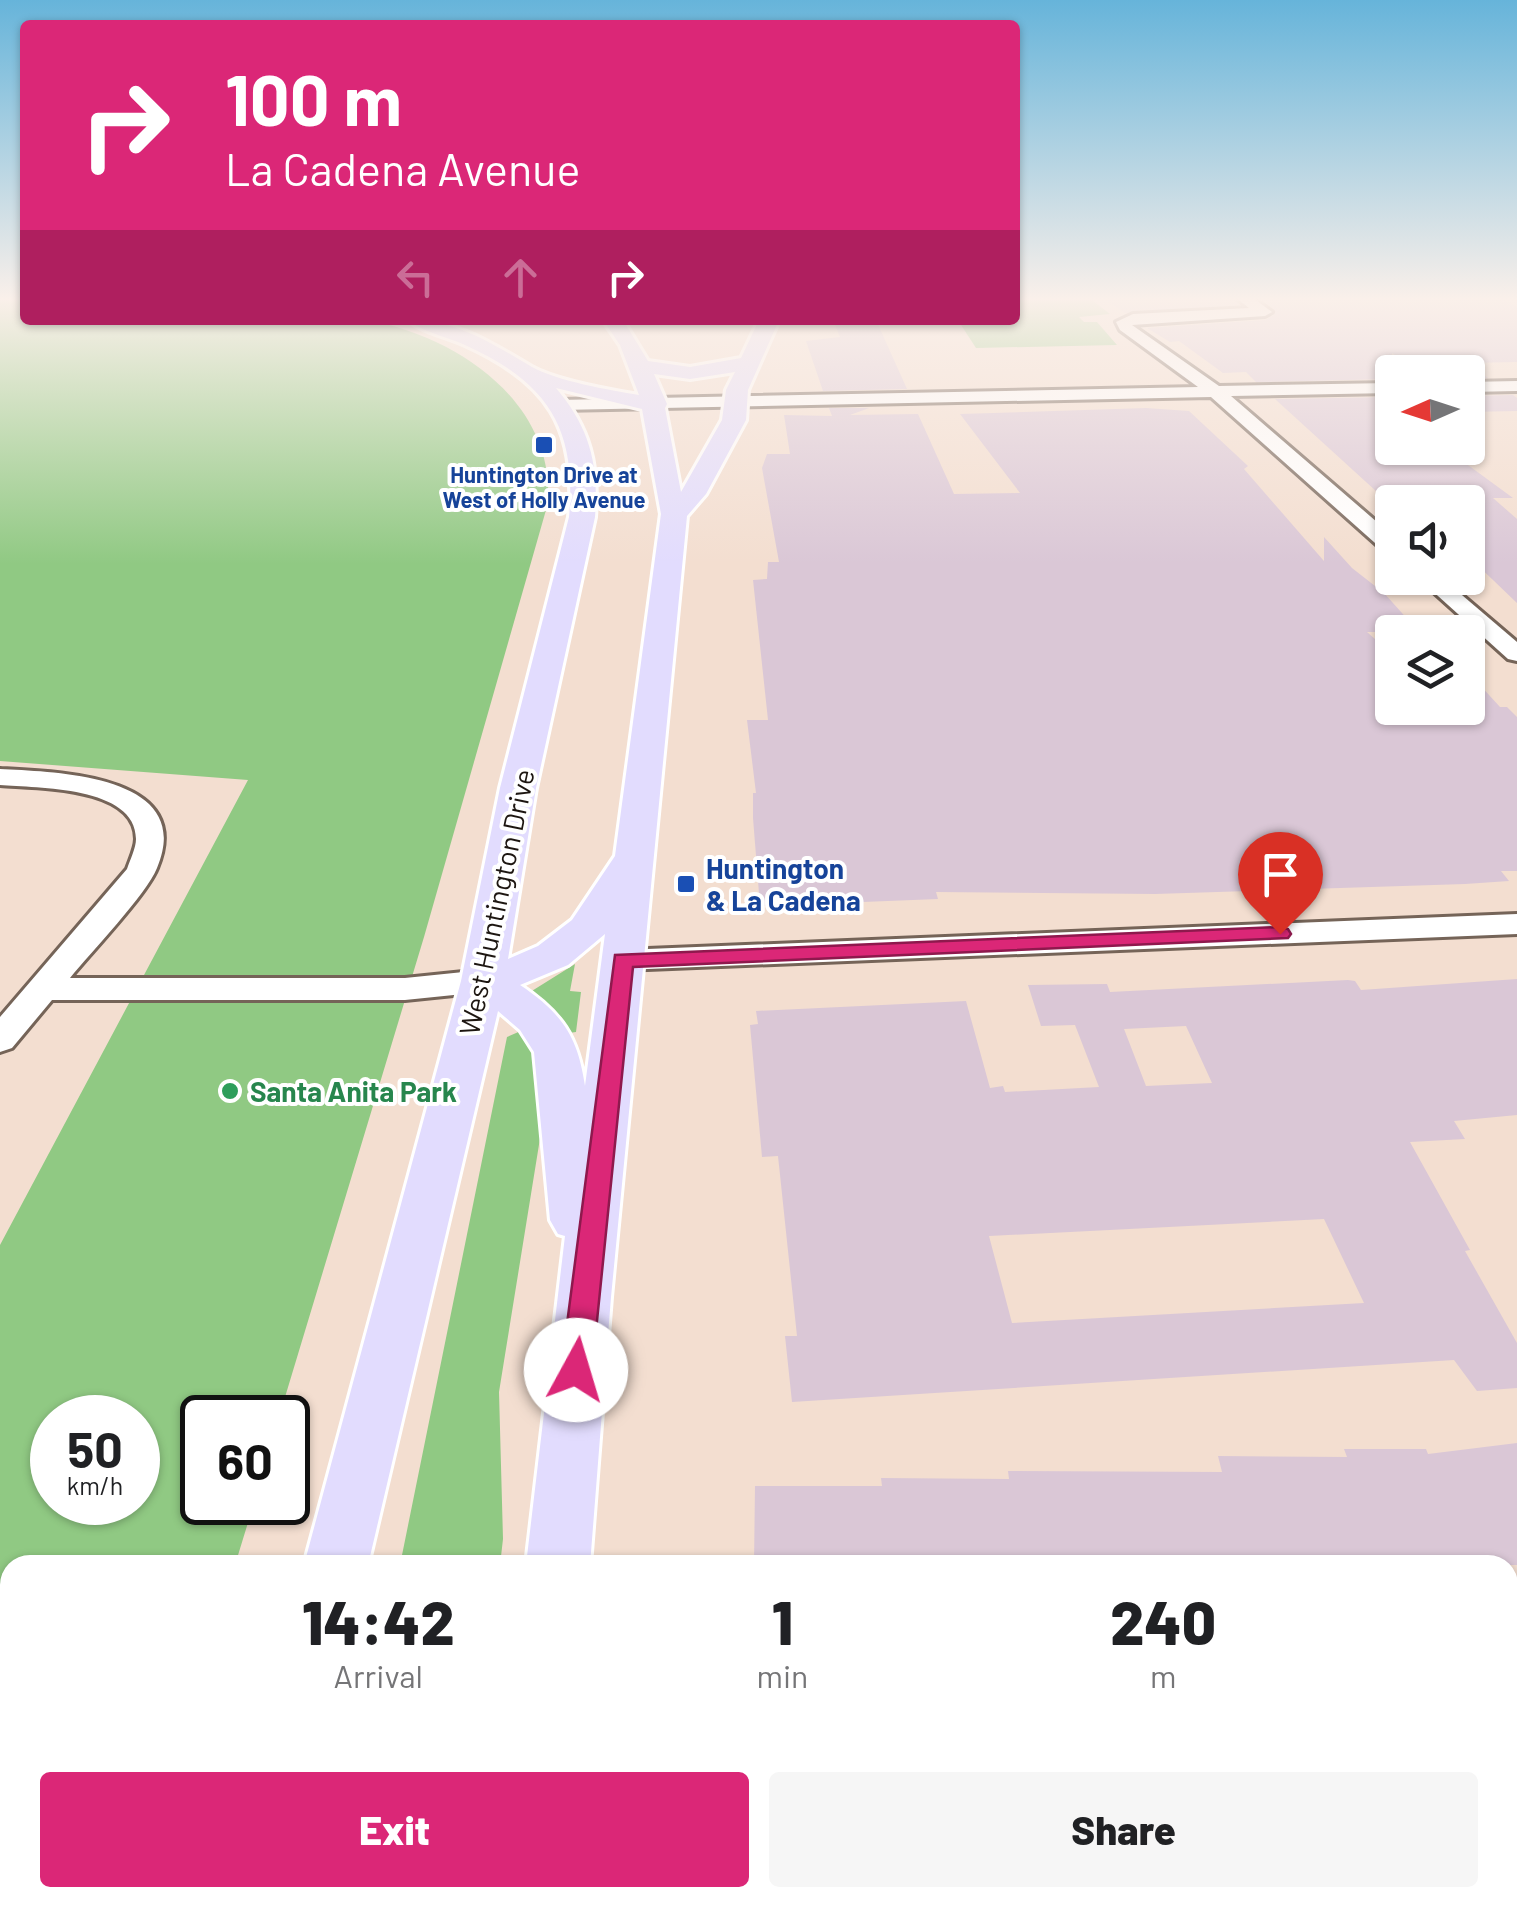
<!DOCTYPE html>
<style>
:root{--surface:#fff;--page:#f6f6f6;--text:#202124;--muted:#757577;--accent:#db2777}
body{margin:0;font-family:Barlow,sans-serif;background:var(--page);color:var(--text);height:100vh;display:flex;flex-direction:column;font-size:38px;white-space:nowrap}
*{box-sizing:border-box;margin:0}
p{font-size:32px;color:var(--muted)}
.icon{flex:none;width:55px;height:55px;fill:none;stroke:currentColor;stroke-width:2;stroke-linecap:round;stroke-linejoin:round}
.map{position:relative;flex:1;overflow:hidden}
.details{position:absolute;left:0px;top:1555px;width:1518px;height:352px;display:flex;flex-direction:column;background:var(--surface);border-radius:30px 30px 0 0;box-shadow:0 2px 8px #0004}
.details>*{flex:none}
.guide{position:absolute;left:20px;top:20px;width:1000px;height:305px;border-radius:10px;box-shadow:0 2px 8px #0004;background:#db2777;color:#fff;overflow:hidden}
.needle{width:65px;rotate:267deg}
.controls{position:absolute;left:1375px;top:355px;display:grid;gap:20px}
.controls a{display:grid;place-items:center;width:110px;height:110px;border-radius:10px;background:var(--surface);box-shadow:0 2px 8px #0004;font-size:50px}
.speed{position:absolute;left:30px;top:1395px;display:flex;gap:20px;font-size:50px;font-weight:700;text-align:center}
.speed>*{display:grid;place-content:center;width:130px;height:130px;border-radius:50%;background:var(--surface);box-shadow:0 2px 8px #0004;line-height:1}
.speed small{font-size:25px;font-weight:400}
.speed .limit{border:5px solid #111;border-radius:15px;background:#fff;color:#111}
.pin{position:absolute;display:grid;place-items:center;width:85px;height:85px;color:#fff;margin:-102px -42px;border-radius:50% 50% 50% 0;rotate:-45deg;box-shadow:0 0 10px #0007}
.pin .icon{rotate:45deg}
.me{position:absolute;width:110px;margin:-55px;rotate:6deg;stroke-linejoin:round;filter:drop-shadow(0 0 8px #0008)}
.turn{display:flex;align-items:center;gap:35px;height:210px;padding:0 40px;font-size:45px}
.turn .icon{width:130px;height:130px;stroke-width:2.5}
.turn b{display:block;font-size:70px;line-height:85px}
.lanes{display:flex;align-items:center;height:95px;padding:0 40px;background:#0003;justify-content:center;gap:50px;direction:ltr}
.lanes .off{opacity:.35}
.eta{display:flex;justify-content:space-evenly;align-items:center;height:170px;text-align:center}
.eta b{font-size:60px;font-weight:800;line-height:70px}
.primary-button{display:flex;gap:20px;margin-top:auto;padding:20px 40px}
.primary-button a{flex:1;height:115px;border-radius:10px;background:var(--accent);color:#fff;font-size:40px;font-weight:800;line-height:115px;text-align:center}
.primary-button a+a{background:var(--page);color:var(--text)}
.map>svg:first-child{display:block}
.green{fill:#90c983;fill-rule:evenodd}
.building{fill:#dac7d6;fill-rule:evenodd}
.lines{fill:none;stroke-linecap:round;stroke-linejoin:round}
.minor-casing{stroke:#756458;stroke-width:6}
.major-casing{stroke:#fff;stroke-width:6}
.minor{fill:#fff;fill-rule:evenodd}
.major{fill:#e2dcfe;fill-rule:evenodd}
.route{fill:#db2777;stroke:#8e194d;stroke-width:2.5}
.transit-dot{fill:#1a4fb4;stroke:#fff;stroke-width:4}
.leisure-dot{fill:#2e9e5b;stroke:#fff;stroke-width:4}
.labels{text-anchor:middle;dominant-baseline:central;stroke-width:8;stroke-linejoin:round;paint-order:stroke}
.far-transit-label{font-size:22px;font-weight:bold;fill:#164399;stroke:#fff}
.transit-label{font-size:28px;font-weight:bold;fill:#164399;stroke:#fff;text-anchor:start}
.street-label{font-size:28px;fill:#1d1611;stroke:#fff}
.leisure-label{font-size:28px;font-weight:bold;fill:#27864d;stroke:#fff;text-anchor:start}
</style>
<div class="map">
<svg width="1517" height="1906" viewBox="0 0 1517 1906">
<rect width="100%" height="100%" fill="#f3ded0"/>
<g class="green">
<path d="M0 297H25V320C104 320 182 320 261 320 295 320 334 314 368 320 458 337 555 402 548 503L424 937 279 1417 202 1418V1502L254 1503 235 1565H10V1898H135L133 1906H0V1245L248 780 0 761ZM52 1418H138V1502H52Z"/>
<polygon points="1015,297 1088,297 1110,314 1079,317 1084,322 1097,322 1117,345 976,348 961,325 1015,320"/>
<polygon points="575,964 570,991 581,992 576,1032 569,1033 547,1008 527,994"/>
<polygon points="523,1030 531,1037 548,1089 499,1392 503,1539 500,1565 400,1565 507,1037"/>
<polygon points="333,1898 456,1898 455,1906 331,1906"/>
</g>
<g class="building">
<polygon points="1102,297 1231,297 1239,305 1125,313"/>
<polygon points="1259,297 1500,297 1517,307 1517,362 1467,363 1488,378 1468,378 1468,372 1423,372 1392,353 1392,379 1256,382 1246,372 1223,373 1179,341 1170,342 1147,328 1265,320 1274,315 1274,309"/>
<polygon points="833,320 876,320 907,389 823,391 806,341 840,337"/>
<polygon points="1513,395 1517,398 1517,411 1468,412 1468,396"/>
<polygon points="1392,397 1392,448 1410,448 1425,458 1457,457 1513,498 1493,498 1517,519 1517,603 1468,556 1468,502 1388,502 1275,399"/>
<polygon points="829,408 869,408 850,415 918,414 954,494 1020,493 960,414 1146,408 1189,411 1248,466 1244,469 1324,561 1324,537 1352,568 1384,593 1419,632 1367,632 1392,654 1392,708 1457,708 1468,716 1468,672 1500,707 1507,707 1517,717 1517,871 1501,871 1509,881 1465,884 1155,894 936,892 938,899 760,906 753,818 753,793 756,793 747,720 768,720 753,580 767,579 768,562 779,562 762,468 767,454 790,454 784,415 832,416"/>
<path d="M1517 979V1115L1454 1121 1465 1139 1410 1142 1470 1250 1465 1251 1517 1343V1388L1477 1391 1454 1360 792 1402 785 1336H797L778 1156 762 1157 750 1025 758 1024 756 1011 966 1001 990 1088 1003 1086 1005 1092 1099 1087 1075 1025 1041 1026 1028 985 1107 984 1110 992 1348 980 1355 981 1361 990ZM1186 1026 1212 1083 1146 1086 1124 1029ZM1324 1219 1364 1303 1012 1323 989 1236Z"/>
<polygon points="1517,1443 1517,1565 1232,1565 1230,1559 983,1559 984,1565 754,1565 755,1486 882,1486 881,1478 1009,1479 1008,1471 1222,1472 1218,1456 1347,1457 1344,1449 1426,1449 1428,1454"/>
</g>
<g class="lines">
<g class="minor-casing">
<g id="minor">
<polygon points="1235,297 1252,297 1272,312 1265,316 1132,325 1219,386 1392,383 1392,393 1231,396 1392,535 1392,552 1384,551 1211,397 559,410 550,405 559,400 1198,387 1120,330 1116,322 1133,314 1249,308"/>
<polygon points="1517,381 1517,391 1468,392 1468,382"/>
<polygon points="1418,578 1442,578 1517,642 1517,661 1508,659"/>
<path d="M0 769C58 772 196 775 157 868 146 895 91 952 70 978H405L483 970 495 973 500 981 495 989 483 992 405 1000H52L12 1048 0 1052V1017L127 869C130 860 136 848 136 839 136 786 37 788 0 785Z"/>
<polygon points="1517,914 1517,934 623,970 611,967 607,960 611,953 623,950"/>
</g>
</g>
<g class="major-casing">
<g id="major">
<path d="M408 320C457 320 491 343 532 367 557 381 609 390 639 395L620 345 603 320H623L648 361 690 367 741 358 759 320H779L748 390 746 420 706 494 687 516 611 1297 590 1565H526L565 1236 558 1234 550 1220 534 1052 520 1030 498 1011 368 1565H304L461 981 500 788 569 517C577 427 547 382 465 345 448 337 422 332 408 320ZM735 372 726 390 722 420 681 492 665 408 667 404 654 374 690 379ZM556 388 642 409 661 514 615 856 572 920 538 946 508 959 536 788 595 517C599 465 590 428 556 388ZM605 934 585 1086C578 1037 562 1013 520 985L568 965Z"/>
<polygon points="215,1898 291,1898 288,1906 212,1906"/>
<polygon points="473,1898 550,1898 547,1906 470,1906"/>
</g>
</g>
<use href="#minor" class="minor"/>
<use href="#major" class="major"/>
</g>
<linearGradient id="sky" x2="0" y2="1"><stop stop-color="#66b4da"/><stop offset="0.53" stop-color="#faf0ea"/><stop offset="1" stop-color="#faf0ea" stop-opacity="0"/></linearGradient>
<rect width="1517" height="564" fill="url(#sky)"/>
<polygon class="route" points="1280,927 1288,929 1291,934 1288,938 633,967 592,1370 587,1380 576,1384 566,1380 561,1370 615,955"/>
<g class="transit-dot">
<rect x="534" y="435" width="20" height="20" rx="5"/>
<rect x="676" y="874" width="20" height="20" rx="5"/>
</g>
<circle class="leisure-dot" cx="230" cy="1091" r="10"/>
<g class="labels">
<g class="far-transit-label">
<text x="544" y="474">Huntington Drive at<tspan x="544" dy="25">West of Holly Avenue</tspan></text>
</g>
<g class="transit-label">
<text x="706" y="868">Huntington<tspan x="706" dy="32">&amp; La Cadena</tspan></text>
</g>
<g class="street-label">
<text transform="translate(496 902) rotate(-78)">West Huntington Drive</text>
</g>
<g class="leisure-label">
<text x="250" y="1091">Santa Anita Park</text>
</g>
</g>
</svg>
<div class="controls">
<a><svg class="needle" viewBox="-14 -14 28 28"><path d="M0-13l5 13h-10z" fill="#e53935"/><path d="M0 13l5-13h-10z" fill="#757577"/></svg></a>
<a><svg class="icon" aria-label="sound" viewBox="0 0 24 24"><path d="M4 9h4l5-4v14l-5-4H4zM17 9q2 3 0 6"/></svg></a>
<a><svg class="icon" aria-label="layers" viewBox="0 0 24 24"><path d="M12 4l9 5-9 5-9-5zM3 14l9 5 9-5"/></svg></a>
</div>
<div class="speed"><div>50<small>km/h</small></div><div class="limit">60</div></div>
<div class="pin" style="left:1280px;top:934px;background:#d93025"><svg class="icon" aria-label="arrive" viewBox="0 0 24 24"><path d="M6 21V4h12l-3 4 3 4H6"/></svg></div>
<svg class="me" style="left:576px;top:1370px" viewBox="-20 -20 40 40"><circle r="19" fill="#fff"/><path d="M0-13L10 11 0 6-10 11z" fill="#db2777"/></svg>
<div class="guide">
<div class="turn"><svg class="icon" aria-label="right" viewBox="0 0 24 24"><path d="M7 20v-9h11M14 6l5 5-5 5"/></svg><div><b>100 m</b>La Cadena Avenue</div></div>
<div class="lanes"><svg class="icon off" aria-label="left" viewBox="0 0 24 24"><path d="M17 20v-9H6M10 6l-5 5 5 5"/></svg><svg class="icon off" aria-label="ahead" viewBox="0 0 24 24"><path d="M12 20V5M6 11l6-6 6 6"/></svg><svg class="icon" aria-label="right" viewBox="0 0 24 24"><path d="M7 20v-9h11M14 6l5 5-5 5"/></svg></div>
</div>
<section class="details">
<div class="eta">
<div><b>14:42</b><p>Arrival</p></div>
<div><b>1</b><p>min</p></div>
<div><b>240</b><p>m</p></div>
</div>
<div class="primary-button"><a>Exit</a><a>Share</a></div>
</section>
</div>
